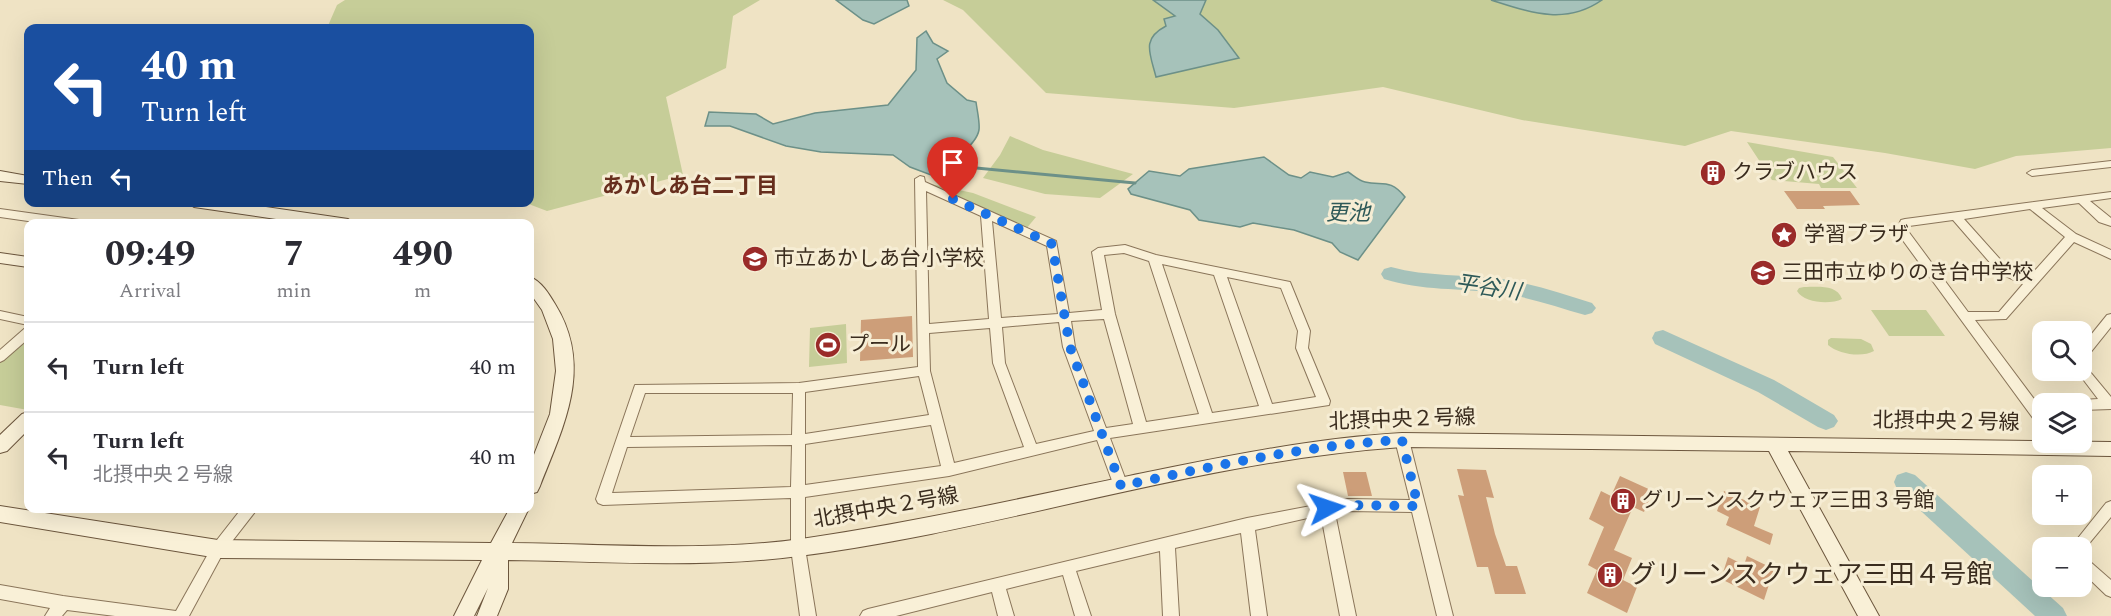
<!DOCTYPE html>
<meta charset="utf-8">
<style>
:root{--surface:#fff;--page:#f2f2f3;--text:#2b2b33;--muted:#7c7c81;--line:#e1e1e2}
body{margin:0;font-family:Spectral,"Noto Sans JP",serif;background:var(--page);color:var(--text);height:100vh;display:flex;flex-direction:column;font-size:22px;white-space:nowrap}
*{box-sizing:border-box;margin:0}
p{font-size:20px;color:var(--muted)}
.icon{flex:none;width:33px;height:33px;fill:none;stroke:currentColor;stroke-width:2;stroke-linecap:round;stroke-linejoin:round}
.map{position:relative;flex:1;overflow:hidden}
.drawer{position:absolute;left:24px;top:219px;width:510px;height:294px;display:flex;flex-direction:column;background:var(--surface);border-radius:12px;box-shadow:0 6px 24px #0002}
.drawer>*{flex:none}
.banner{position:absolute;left:24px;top:24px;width:510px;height:183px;border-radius:12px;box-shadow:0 6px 24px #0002;background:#1a4fa0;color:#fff;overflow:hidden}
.controls{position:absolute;left:2032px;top:321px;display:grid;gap:12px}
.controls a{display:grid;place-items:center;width:60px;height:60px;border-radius:12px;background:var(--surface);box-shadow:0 6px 24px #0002;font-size:30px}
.pin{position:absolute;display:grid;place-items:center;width:51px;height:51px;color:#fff;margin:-62px -26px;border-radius:50% 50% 50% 0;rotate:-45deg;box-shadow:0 0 6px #0007}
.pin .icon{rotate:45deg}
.me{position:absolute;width:66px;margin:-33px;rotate:85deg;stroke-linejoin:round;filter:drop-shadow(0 0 4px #0008)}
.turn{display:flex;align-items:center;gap:21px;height:126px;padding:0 18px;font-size:27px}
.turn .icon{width:78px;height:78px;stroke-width:2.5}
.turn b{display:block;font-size:42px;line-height:51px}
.then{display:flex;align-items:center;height:57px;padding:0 18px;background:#0003;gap:12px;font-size:22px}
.eta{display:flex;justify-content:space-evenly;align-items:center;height:102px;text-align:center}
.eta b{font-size:36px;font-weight:700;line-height:42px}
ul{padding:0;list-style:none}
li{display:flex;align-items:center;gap:18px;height:90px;padding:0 18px;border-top:2px solid var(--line)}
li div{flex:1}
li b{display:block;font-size:22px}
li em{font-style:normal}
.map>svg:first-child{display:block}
.green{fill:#c6cd98}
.water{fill:#a6c2ba;stroke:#6c9088;stroke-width:1.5}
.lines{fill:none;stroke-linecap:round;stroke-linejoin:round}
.stream{stroke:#6c9088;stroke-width:3}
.river{fill:#a6c2ba;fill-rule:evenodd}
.building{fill:#cd9e79}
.street-casing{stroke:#8a755a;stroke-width:2}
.secondary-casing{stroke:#6c563d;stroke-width:2}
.street{fill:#f9f0d7;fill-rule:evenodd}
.secondary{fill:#f9f0d7;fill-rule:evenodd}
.route{stroke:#1a73e8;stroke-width:10;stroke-dasharray:0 18}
.labels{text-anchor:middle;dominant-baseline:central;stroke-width:6;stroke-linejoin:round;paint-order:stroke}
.poi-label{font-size:21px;fill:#3a2c1e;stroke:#f6edd4;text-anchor:start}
.street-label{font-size:21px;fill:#3a2c1e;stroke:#f6edd4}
.neighbourhood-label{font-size:22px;font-weight:bold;fill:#672e1d;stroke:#f6edd4}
.water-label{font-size:22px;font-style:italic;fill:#2d5958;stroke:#f6edd4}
.near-poi-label{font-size:26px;fill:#3a2c1e;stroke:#f6edd4;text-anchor:start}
</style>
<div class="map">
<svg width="2111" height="616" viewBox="0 0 2111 616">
<rect width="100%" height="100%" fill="#efe3c4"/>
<g class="green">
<polygon points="345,0 760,0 733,16 726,68 666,97 683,175 547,211 526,203 530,202 530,28 327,28 337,5"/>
<polygon points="943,0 2111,0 2111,148 2016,156 1975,169 1885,153 1731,131 1685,146 1522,120 1383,87 1234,108 1046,93 963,10"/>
<polygon points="1010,136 1043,150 1133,174 1100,198 1045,194 983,178 1000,155"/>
<polygon points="1747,142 1833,157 1857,188 1821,188 1819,184 1772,180"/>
<polygon points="926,183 973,193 1036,217 1026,229"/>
<path d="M1804 287C1817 287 1837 284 1842 299 1830 305 1804 303 1797 291L1799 288Z"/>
<polygon points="1871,310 1926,310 1945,336 1889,336"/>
<polygon points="846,324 847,363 809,367 810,328"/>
<path d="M1831 338 1861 339 1871 344 1874 351C1862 358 1838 354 1828 345V340Z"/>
<polygon points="21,343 28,344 28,410 0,405 0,361"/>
</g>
<g class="water">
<polygon points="836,0 907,0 909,6 874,24 863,20"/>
<path d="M1153 0H1206L1200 14 1218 30 1239 58 1156 77C1150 53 1141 39 1166 26L1164 19 1175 16Z"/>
<path d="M1491 0H1602C1565 26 1529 12 1491 0Z"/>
<path d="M926 31 933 43 948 51 937 59 947 83 967 100 976 102C977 110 980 122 979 130 976 147 945 166 931 175L910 167 893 155 821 152 786 146 730 126H705L709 112 756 114 773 124 815 113 888 105 916 70 917 38Z"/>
<path d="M1264 157 1289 175 1301 178 1310 172 1333 177 1348 172C1353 175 1359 181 1365 182 1382 186 1390 178 1405 197L1358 260 1340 252 1332 243 1294 230 1253 223 1240 227 1199 220 1190 210 1131 194 1128 189 1149 171 1180 176 1189 169Z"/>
</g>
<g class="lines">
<polyline class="stream" points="945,165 1135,183"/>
<g class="river">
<path d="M1391 267C1427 277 1465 274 1502 279 1533 284 1563 294 1592 303L1596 308 1592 313 1585 315C1557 307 1529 297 1499 293 1461 288 1421 291 1384 279L1381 274 1384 269Z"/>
<polygon points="1663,330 1774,380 1834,415 1838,421 1834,427 1826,430 1818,427 1758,392 1655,344 1652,338 1655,332"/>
<polygon points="1906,472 1915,475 2063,608 2067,616 2035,616 1897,489 1894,482 1897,475"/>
</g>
</g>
<g class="building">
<polygon points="1784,191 1850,191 1860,205 1823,206 1825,209 1797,209"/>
<polygon points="912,316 913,357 860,361 861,320"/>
<polygon points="1457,469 1486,470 1494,498 1486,497 1495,534 1506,566 1517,566 1526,594 1495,594 1488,567 1477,567 1458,495 1464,496"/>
<polygon points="1343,472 1366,472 1372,496 1348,496"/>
<polygon points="1620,476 1653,491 1644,512 1633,507 1614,550 1632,558 1623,580 1637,587 1627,613 1587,593 1597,570 1588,565 1604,527 1589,519 1601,491 1611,496"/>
<polygon points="1724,491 1760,507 1754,526 1773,534 1770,545 1726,525 1729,517 1717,511"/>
<polygon points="1747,556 1774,569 1764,600 1721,579 1728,557 1744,565"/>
</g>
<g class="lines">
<g class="street-casing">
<g id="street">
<polygon points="2111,161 2111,167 2032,176 2027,173 2032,170"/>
<path d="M920 176 924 177 925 182 1056 241 1069 313 1102 310 1092 252 1098 248 1125 245 1156 255 1290 282 1310 331 1308 348 1330 401 1329 405 1110 438 1128 486 1126 490 1121 492 1116 490 1114 486 1097 440 949 476 805 497V548L816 616H800L791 548V498L603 505 598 503 596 499 635 385 799 383 918 367 915 179ZM926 191 981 216 989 319 929 324ZM992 221 1047 246 1058 314 1001 318ZM1124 253 1149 261 1199 414 1146 422 1115 314 1104 255ZM1162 264 1214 275 1259 406 1212 413ZM1227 277 1281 288 1298 331 1296 348 1316 397 1272 404ZM1104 319 1133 424 1106 428 1075 347 1071 321ZM1059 322 1063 347 1094 431 1036 444 1005 363 1002 327ZM990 328 993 363 1024 447 954 463 930 371 929 333ZM919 376 929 415 805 434V392ZM645 393H793L792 435 630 437ZM931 425 941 466 805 485V444ZM792 445 791 487 612 493 627 447Z"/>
<path d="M2111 192V198L2090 201 2111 218V226L2099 222 2079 203 2042 208 2076 234 2111 250V259L2074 242 2006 319 1975 320 2043 411V426L2038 425 1896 231 1901 220 1905 219ZM2030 209 2065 237 2029 277 2007 267 1964 219ZM1953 220 1999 273 2023 284 1999 312H1968L1908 231 1909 226Z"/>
<polygon points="0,209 79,220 84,224 49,224 0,217"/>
<polygon points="0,311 28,317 28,325 0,319"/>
<polygon points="2111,314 2111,327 2086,358 2082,360 2082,346 2107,315"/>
<polygon points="28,328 28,339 4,360 0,362 0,350 24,329"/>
<polygon points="2082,365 2086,367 2111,397 2111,409 2082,410 2082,404 2076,404 2082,400 2098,399 2076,370 2082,370"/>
<polygon points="1402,435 1407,436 1409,440 1453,616 1437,616 1412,512 1348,511 1335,513 1356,616 1340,616 1321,515 1255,530 1267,616 1251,616 1241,533 1175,548 1179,616 1163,616 1160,551 1076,571 1091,616 1075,616 1063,575 1006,589 1014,616 998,616 992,592 896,616 860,616 863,611 868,609 1247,518 1348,499 1410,500 1395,440 1397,436"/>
<polygon points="2111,501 2111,517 2082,552 2082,548 2070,548 2106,503"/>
<polygon points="242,508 258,508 223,553 189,616 115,616 67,610 62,616 45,616 50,608 0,599 0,585 63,596 176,611 213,545"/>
<polygon points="2082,557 2087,559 2111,580 2111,597 2106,595 2082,572"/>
</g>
</g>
<g class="secondary-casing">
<g id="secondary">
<polygon points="0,171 28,176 28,184 0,181"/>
<polygon points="187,202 231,202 348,219 355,224 310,224 194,207"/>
<polygon points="0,253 28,257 28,267 0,263"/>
<path d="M530 277C541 281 549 294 555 304 594 367 564 425 540 486L537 492 530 494V465L550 414 556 371 553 339 542 310 530 293Z"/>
<polygon points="28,412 28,430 7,451 0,453 0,435 22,414"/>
<path d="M1402 433 2111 442V456L1788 451 1879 616H1858L1769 451 1402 447C1198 461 1002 530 799 556 703 569 604 561 508 560V589L497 616H477L488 588 474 616H454L482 560 218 558 0 522V506L218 540 491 543 510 508H529L512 543C606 544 708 552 801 539 917 522 1032 496 1148 472 1232 455 1315 438 1402 433Z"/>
</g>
</g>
<use href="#street" class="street"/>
<use href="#secondary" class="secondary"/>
</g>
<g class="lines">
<path class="route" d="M953 199 1052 244 1070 347 1121 486C1215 466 1306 445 1402 440L1418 506 1348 505 1327 508"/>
</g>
<defs>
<g id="building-disc" transform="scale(1.35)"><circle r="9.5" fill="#9a2b29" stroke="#f6edd4"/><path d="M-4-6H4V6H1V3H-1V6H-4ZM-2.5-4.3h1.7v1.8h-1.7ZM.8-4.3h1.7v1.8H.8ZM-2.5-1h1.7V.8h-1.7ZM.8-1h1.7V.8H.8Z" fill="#fff"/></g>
<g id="sight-disc" transform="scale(1.35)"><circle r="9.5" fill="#9a2b29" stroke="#f6edd4"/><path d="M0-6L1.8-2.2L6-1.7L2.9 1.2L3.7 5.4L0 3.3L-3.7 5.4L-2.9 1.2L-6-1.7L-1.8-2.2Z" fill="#fff"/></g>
<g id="school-disc" transform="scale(1.35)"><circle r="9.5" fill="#9a2b29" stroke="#f6edd4"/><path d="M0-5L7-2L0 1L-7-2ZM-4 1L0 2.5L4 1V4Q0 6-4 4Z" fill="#fff"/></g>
<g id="stadium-disc" transform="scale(1.35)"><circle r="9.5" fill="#9a2b29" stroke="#f6edd4"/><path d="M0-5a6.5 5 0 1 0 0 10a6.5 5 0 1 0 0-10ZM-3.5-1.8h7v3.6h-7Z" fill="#fff"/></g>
</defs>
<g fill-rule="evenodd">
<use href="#building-disc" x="1713" y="173"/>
<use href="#sight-disc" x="1784" y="235"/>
<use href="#school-disc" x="755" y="259"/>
<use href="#school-disc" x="1763" y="273"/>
<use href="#stadium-disc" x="828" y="345"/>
<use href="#building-disc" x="1623" y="501"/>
<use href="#building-disc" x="1610" y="575"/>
</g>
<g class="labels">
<g class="poi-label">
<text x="1732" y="173">クラブハウス</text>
<text x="1804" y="235">学習プラザ</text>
<text x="774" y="259">市立あかしあ台小学校</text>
<text x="1782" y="273">三田市立ゆりのき台中学校</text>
<text x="848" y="345">プール</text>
<text x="1642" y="501">グリーンスクウェア三田３号館</text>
</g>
<g class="street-label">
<text transform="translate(1402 420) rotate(-2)">北摂中央２号線</text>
<text transform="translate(1946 422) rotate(1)">北摂中央２号線</text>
<text transform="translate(886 508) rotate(-10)">北摂中央２号線</text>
</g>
<g class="neighbourhood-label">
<text x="690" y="186">あかしあ台二丁目</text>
</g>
<g class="water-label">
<text x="1348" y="213">更池</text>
<text transform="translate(1488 288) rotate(8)">平谷川</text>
</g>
<g class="near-poi-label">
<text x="1630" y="575">グリーンスクウェア三田４号館</text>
</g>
</g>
</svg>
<div class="controls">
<a><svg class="icon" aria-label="search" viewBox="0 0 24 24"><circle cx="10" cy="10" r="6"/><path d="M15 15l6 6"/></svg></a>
<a><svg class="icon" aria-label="layers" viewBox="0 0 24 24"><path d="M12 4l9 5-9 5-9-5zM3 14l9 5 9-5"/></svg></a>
<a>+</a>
<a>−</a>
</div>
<div class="pin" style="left:953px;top:199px;background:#d93025"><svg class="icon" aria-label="arrive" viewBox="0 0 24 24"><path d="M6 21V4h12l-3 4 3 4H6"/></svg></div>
<svg class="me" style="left:1327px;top:508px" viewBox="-20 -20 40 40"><path d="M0-17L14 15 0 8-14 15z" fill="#1a73e8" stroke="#fff" stroke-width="4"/></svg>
<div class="banner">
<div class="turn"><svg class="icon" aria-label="left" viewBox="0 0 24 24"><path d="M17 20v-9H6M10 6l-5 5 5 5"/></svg><div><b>40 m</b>Turn left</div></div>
<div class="then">Then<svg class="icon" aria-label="left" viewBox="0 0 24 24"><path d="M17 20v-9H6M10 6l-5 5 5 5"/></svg></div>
</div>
<section class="drawer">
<div class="eta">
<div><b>09:49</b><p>Arrival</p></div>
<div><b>7</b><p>min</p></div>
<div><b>490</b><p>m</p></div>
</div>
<ul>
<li><svg class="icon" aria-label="left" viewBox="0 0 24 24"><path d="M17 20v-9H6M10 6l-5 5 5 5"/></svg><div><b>Turn left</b></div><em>40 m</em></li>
<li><svg class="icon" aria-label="left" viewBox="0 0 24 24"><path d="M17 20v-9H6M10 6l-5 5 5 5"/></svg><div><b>Turn left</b><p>北摂中央２号線</p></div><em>40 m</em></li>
</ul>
</section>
</div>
